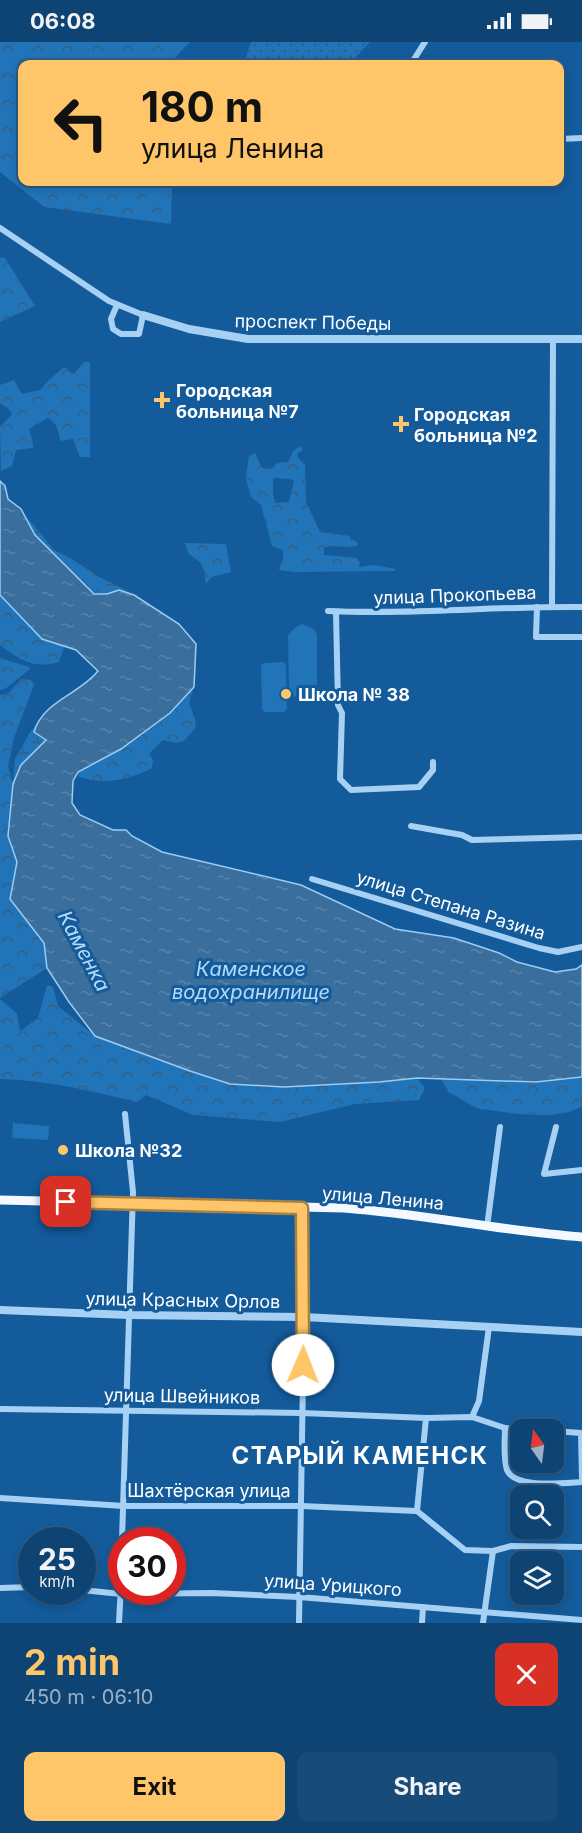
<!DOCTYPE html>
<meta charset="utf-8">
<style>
:root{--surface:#0e4474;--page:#174b79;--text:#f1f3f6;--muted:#9bb0c5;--line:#2e5c86;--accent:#ffc669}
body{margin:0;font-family:Inter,sans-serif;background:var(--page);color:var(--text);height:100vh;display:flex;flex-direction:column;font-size:22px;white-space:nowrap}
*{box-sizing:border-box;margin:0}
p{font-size:20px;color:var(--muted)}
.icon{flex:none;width:33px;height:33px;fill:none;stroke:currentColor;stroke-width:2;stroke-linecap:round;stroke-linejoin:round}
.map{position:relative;height:1581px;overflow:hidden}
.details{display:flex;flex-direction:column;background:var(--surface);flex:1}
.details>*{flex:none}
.hud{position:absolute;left:18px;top:18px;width:546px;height:126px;border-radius:12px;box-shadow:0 3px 9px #0003,0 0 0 2px var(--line);background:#ffc669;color:#111;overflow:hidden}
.needle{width:39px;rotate:346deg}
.controls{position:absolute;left:510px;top:1377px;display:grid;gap:12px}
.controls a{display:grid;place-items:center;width:54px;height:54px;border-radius:12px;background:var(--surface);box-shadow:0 3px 9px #0003,0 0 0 2px var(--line);font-size:30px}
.speed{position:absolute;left:18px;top:1485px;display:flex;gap:12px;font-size:30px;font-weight:700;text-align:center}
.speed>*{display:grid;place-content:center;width:78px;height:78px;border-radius:50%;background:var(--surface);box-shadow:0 3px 9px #0003,0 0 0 2px var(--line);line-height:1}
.speed small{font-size:15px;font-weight:400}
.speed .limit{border:9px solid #d22;background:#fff;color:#111}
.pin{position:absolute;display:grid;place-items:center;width:51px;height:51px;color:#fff;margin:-26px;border-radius:12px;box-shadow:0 3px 9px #0006}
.me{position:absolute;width:66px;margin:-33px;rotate:1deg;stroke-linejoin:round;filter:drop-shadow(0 0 4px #0008)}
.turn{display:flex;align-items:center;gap:21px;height:126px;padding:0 24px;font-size:27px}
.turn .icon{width:78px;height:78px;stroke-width:2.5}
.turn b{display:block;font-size:42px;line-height:51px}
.round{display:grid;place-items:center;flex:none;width:63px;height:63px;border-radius:12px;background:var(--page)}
.headline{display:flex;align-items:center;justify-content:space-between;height:102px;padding:0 24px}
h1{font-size:36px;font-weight:700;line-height:45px;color:var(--accent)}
.action{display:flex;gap:12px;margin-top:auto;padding:12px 24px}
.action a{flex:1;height:69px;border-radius:12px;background:var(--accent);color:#111;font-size:24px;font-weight:700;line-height:69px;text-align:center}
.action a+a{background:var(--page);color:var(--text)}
.status{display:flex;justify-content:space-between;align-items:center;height:42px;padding:0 30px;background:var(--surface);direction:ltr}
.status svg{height:16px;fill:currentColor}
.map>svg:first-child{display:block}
.grass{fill:url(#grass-dots)}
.forest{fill:url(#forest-crowns);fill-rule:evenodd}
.wetland{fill:url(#wetland-marsh)}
.pitch{fill:#2174b8}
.water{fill:url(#water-ripples);stroke:#99cdf7;stroke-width:1.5}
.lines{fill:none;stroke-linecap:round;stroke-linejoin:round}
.minor{stroke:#a7d1f4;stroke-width:6}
.tertiary{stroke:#a7d1f4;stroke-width:8}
.primary{stroke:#f3f9ff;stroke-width:9}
.route-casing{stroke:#a68144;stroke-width:15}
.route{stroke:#ffc669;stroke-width:10}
.poi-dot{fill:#ffc669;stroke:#135b9b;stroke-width:2}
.labels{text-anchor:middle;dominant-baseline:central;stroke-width:6;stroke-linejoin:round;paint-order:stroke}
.street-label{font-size:18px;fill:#fff;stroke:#135b9b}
.poi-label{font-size:18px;font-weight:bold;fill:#fff;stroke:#135b9b;text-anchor:start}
.water-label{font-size:20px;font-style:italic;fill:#b3dafa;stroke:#135b9b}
.district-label{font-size:24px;font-weight:bold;letter-spacing:1.5px;fill:#fff;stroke:#135b9b}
</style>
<div class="status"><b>06:08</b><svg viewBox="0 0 49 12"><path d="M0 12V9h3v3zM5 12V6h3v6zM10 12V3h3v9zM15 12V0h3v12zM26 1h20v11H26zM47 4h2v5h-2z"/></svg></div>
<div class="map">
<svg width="582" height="1581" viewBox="0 0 582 1581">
<defs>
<pattern id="grass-dots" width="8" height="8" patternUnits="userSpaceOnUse" patternTransform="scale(1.5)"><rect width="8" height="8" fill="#2174b8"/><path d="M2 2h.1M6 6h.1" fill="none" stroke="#395e7d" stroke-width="1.8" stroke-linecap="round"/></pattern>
<pattern id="forest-crowns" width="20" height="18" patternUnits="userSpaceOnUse" patternTransform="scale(1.5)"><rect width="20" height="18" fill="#2174b8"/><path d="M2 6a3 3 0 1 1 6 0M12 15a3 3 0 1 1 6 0" fill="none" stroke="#395e7d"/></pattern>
<pattern id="wetland-marsh" width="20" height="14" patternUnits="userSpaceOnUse" patternTransform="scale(1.5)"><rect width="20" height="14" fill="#2174b8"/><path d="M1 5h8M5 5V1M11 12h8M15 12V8" fill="none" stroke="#395e7d"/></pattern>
<pattern id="water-ripples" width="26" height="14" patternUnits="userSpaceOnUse" patternTransform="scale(1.5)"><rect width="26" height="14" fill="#3a6e9c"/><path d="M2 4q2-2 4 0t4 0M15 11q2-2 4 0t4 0" fill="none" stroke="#5884ab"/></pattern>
</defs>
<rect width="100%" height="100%" fill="#135b9b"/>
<polygon class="grass" points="252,0 370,0 349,22 244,22 250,2"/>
<g class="forest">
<polygon points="0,0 190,0 169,22 22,22 22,140 172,140 171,182 44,165 0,130"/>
<polygon points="0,216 5,216 35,264 0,280"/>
<path d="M84 320H90V415H80L73 397 60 399C58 388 58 382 48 376L29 387 32 397 33 406 16 408 12 424 1 429 0 385 12 372 8 366 0 361V343L14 338 22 352 40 348 48 339 64 325 74 332Z"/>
<path d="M300 404 303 408 297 412 298 416 305 423 306 460 320 490 350 494V497L357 500V504C346 507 335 502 324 506V513L357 516 360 521 359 525 374 523 396 527 394 529 294 530 279 528 283 516V508L272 504 261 463 251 455 246 437 249 414 255 411 262 426 272 427 277 421 288 420 293 409ZM273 436 290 437 294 439 289 460 275 461 273 452Z"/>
<polygon points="185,501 226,502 231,530 211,535 207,541 205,538 205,531 201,521 188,511"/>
<path d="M0 553 42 596 64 605 59 620C32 627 22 619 0 603Z"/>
<polygon points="0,616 29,625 30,627 5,647 0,648"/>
<polygon points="21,637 31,638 34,643 14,696 8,724 13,742 8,794 17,820 10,857 44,901 47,926 0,956 0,653 9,651"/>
<path d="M194 645 189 661 196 680 195 686 184 699 176 701 163 698 149 712 153 718 152 726C130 738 104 743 79 735L77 730 121 707 170 671Z"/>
<path d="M47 943 53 945 58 964 95 994 230 1042 284 1045 379 1040 417 1036 425 1046 419 1058 355 1062 280 1080 193 1073 146 1053 137 1060C92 1049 46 1038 0 1037V957L17 972 20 989 38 976Z"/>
<path d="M446 1034 534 1041 582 1036V1064C556 1081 509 1070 479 1067 468 1062 459 1055 448 1050L442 1038Z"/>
</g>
<g class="wetland">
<polygon points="20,470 33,482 54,508 72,517 99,535 130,550 126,553 100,560 37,499"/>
<polygon points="90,638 46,697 21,723 13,742 15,717 30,690 50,668"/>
</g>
<g class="pitch">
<polygon points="302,582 314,587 317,593 317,646 314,652 309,656 296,656 289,646 288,593 296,585"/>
<polygon points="284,620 286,624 287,667 284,670 264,670 262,667 261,623 264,621"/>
<polygon points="13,1081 49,1084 48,1098 12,1096"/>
</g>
<path class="water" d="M0 439 5 444 8 457 21 467 35 493 94 552H107L119 548 134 553 179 582 196 602 194 645 170 671 121 707 78 730 73 739 72 761 80 773 113 788H126L132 794 162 810 301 843 395 887 454 896 499 911 517 920 555 930 576 927 582 923V1035L536 1040 417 1036 379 1040 284 1045 230 1042 190 1029 95 994 69 960 47 926 44 901 10 857 17 820 8 794 13 742 21 723 46 698 34 690C43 659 80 652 98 629L76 608 42 597 0 553Z"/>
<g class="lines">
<g class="minor">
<polyline points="411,22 425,0"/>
<polyline points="560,97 582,96"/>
<polyline points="0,186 109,259 143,273 139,292 121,292 113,287 111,277 117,263"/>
<polyline points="537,565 536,595 582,595"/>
<polyline points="552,565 553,297"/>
<path d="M328 569C413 573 497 564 582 565"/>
<polyline points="336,570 338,663 342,671 340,737 351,748 419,745 433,728 433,720"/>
<polyline points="411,784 462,793 472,798 582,795"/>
<polyline points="312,837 539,906 558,910 582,905"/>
<polyline points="556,1085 544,1132 582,1128"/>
<polyline points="487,1185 500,1085"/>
<polyline points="0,1367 302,1371 426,1376 472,1375 505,1386 529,1388"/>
<polyline points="472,1375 479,1359 489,1285"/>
<path d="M505 1386C505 1398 503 1416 507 1428 515 1447 564 1441 582 1440"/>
<polyline points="554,1389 581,1391 582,1436"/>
<polyline points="0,1456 124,1464 301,1464 417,1469"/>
<polyline points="417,1469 465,1508 493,1509 511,1504 582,1505"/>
<polyline points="417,1469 426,1376"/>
<polyline points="122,1498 133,1150 125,1072"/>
<polyline points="0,1546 32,1545"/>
<polyline points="82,1548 121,1552 212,1551 299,1555 582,1578"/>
<polyline points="119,1581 122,1525"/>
<polyline points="299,1581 304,1275 302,1166"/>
<polyline points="422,1581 423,1565"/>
<polyline points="483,1581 493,1509"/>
</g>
<g class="tertiary">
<polyline points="143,273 189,287 248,297 582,297"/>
<polyline points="0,1268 129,1273 304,1275 582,1290"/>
</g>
<path class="primary" d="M0 1158 344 1166C424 1172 502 1189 582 1195"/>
</g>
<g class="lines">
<g class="route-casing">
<polyline id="route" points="66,1160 302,1166 303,1323"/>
</g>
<use href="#route" class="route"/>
</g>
<g class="poi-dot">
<path d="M159 349h6v6h6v6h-6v6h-6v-6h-6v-6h6z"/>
<path d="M398 373h6v6h6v6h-6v6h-6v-6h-6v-6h6z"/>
<circle cx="286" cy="652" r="6"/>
<circle cx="63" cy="1108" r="6"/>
</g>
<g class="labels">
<g class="street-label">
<text transform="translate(313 280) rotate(1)">проспект Победы</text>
<text transform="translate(455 553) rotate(-2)">улица Прокопьева</text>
<text transform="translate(451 863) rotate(17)">улица Степана Разина</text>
<text transform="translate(383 1156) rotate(5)">улица Ленина</text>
<text transform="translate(183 1258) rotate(1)">улица Красных Орлов</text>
<text transform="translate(182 1354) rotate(1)">улица Швейников</text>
<text x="209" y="1448">Шахтёрская улица</text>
<text transform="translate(333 1543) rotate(4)">улица Урицкого</text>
</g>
<g class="poi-label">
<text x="176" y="348">Городская<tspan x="176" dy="21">больница №7</tspan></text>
<text x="414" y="372">Городская<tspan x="414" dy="21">больница №2</tspan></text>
<text x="298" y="652">Школа № 38</text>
<text x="75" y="1108">Школа №32</text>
</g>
<g class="water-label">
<text transform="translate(84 909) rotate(62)">Каменка</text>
<text x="251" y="927">Каменское<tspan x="251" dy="23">водохранилище</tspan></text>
</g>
<g class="district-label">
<text x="360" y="1413">СТАРЫЙ КАМЕНСК</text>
</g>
</g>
</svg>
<div class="controls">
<a><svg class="needle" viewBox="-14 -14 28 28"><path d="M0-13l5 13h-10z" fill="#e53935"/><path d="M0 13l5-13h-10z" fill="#9bb0c5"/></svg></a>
<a><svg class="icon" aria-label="search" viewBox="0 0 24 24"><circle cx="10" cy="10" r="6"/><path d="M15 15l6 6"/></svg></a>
<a><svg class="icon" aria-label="layers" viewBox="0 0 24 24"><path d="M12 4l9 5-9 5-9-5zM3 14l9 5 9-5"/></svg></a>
</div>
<div class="speed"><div>25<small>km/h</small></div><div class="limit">30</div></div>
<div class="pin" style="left:66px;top:1160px;background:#d93025"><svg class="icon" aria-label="arrive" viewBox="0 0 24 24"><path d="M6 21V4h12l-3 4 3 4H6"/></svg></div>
<svg class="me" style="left:303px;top:1323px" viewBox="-20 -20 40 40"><circle r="19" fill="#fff"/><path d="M0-13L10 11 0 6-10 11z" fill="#ffc669"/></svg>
<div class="hud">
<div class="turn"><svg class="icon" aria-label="left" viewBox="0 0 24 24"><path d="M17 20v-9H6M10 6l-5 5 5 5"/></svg><div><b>180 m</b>улица Ленина</div></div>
</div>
</div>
<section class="details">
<div class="headline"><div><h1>2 min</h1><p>450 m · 06:10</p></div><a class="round" style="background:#d93025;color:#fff"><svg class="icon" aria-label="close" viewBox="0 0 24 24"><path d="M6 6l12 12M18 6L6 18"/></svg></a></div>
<div class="action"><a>Exit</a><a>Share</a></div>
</section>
